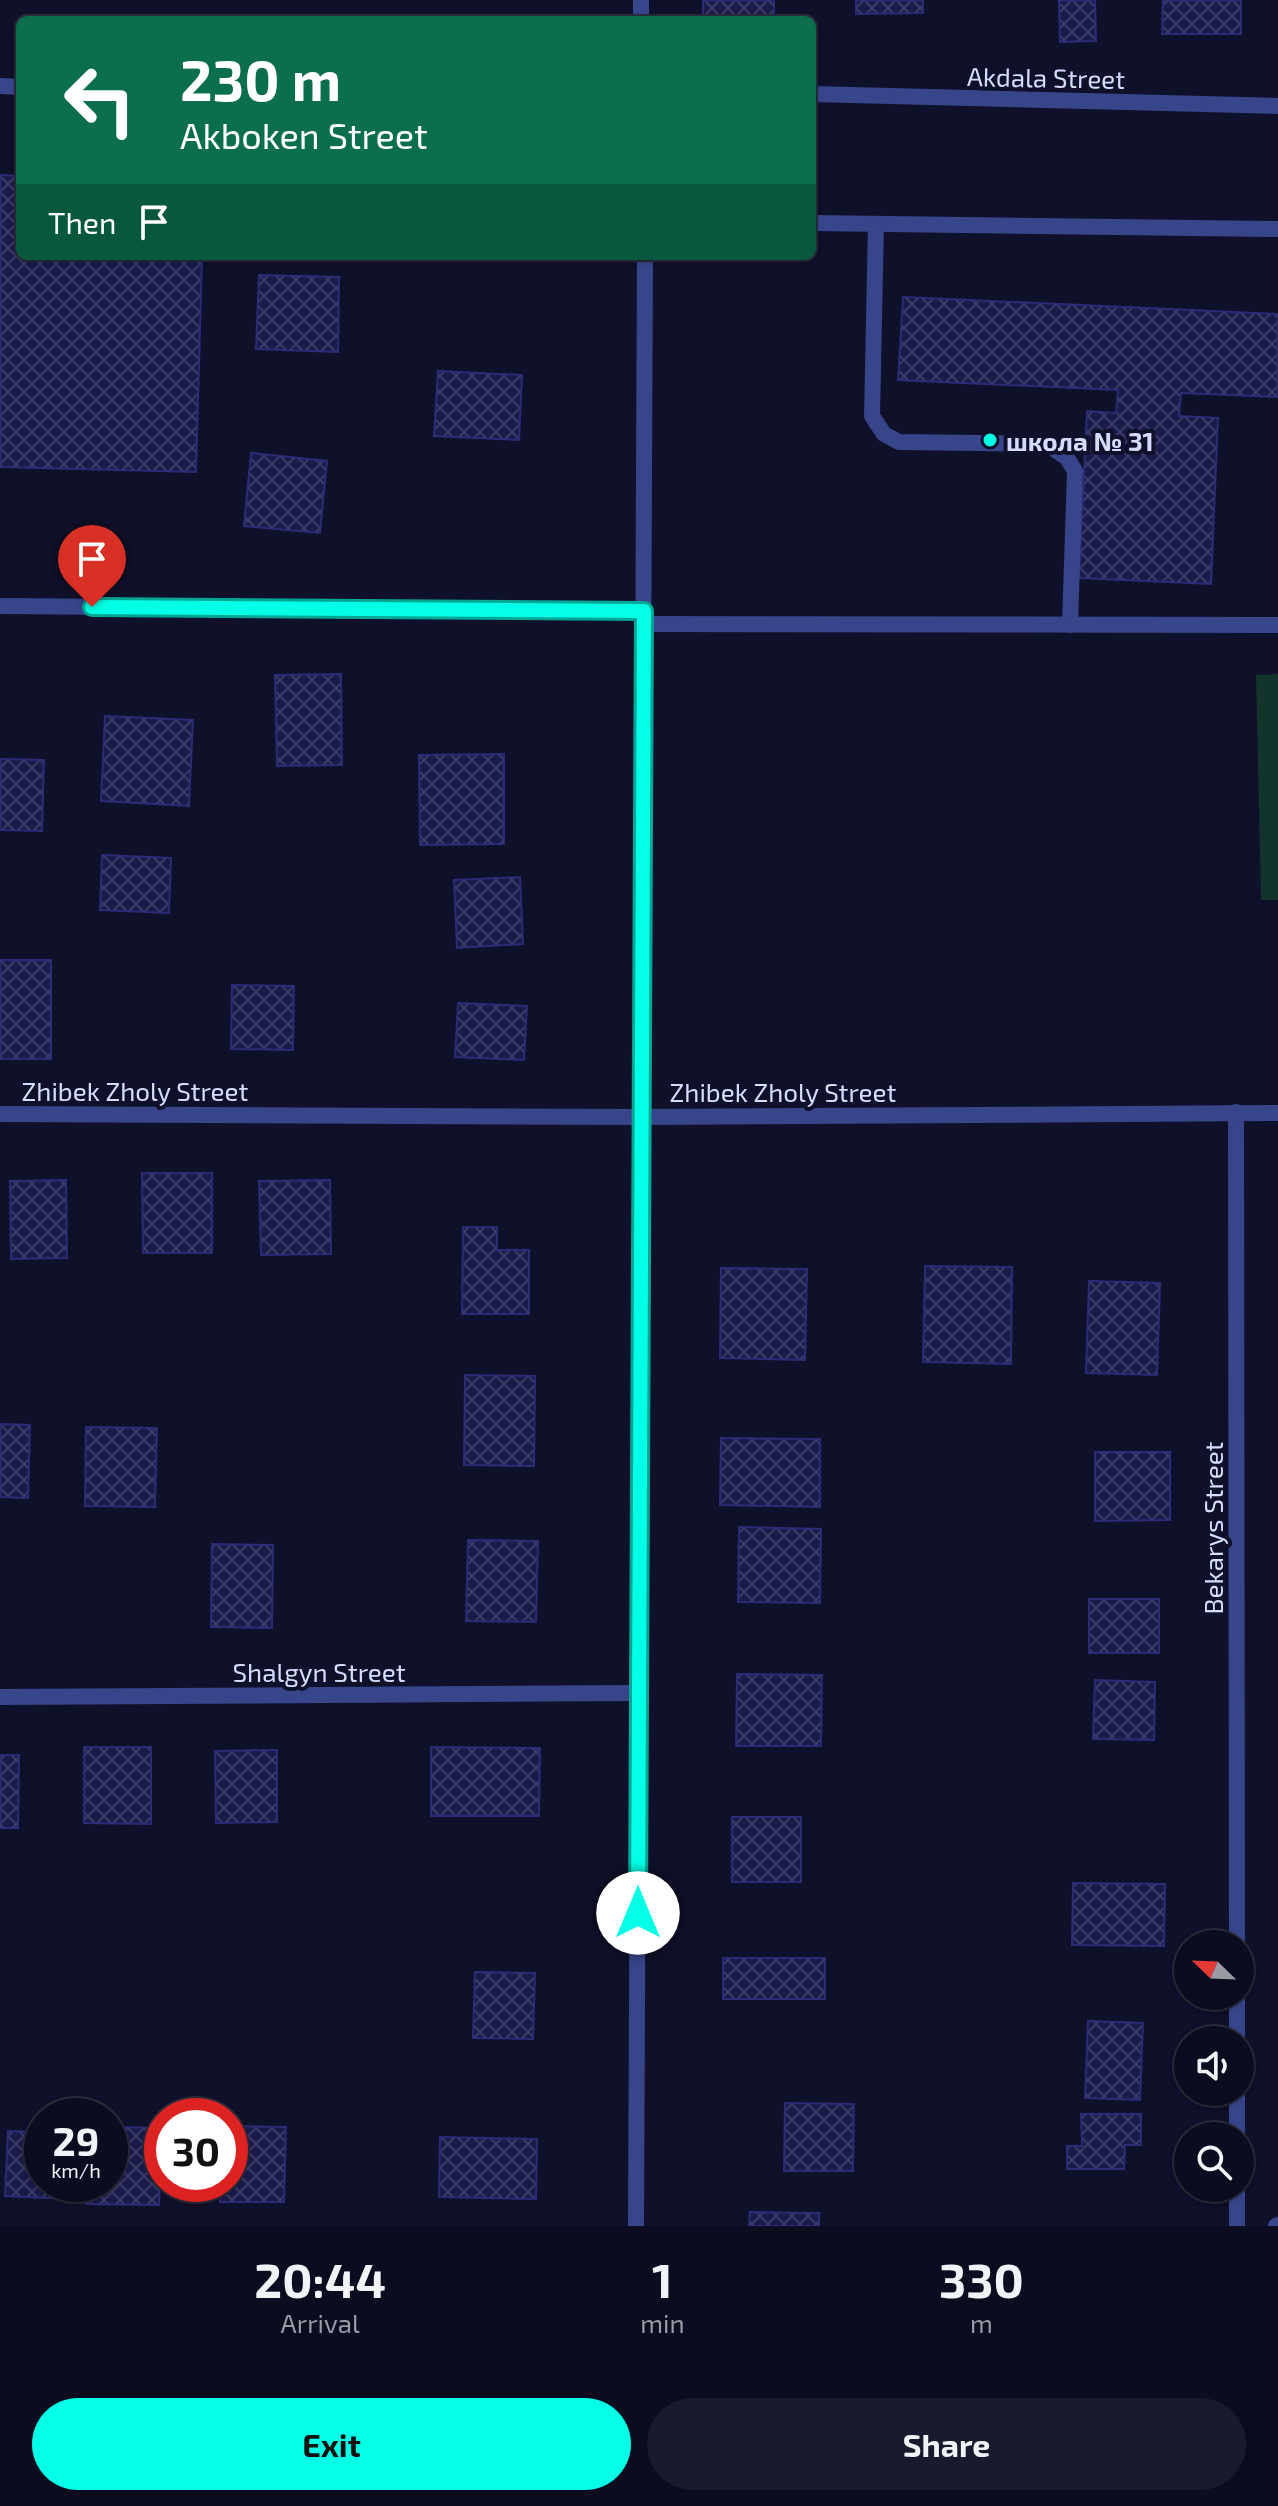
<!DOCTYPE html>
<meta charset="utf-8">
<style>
:root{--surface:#0b0c1f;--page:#191a2c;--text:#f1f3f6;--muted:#9a9ba4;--line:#2b2c3d;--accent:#03ffe5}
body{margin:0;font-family:"Exo 2",sans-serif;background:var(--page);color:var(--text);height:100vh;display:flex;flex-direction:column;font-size:30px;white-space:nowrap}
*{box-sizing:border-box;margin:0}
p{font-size:26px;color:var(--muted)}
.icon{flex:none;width:44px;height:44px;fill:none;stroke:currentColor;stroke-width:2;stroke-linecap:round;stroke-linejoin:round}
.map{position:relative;height:2226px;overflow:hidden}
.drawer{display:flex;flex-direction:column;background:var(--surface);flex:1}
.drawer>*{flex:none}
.guide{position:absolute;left:16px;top:16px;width:800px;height:244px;border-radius:12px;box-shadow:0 2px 6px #0004,0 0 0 2px var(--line);background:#0b6e4f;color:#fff;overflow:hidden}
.needle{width:52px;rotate:293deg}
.tools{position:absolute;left:1174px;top:1930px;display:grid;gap:16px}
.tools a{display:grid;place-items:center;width:80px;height:80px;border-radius:50%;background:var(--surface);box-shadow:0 2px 6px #0004,0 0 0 2px var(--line);font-size:40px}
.speed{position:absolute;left:24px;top:2098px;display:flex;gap:16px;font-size:40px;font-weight:700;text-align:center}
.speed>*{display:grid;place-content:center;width:104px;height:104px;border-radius:50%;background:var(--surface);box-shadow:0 2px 6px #0004,0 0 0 2px var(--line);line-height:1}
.speed small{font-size:20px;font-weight:400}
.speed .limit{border:12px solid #d22;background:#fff;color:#111}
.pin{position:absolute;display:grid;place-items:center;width:68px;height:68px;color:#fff;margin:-82px -34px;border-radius:50% 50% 50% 0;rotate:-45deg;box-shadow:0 0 8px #0007}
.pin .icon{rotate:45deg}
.me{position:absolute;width:88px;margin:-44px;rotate:0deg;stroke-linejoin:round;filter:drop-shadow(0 0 6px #0008)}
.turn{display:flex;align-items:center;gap:28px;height:168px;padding:0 32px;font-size:36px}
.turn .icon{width:104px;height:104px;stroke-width:2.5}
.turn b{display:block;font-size:56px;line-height:68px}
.then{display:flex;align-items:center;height:76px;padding:0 32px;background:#0003;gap:16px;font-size:30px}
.eta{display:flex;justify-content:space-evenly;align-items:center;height:136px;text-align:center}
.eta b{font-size:48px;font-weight:700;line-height:56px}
.primary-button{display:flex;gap:16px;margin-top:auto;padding:16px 32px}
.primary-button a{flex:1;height:92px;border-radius:48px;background:var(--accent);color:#111;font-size:32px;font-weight:700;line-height:92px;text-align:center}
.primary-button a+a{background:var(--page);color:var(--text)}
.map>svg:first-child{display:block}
.pitch{fill:#12342c}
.building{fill:url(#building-cross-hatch);stroke:#2b2b78;stroke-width:2}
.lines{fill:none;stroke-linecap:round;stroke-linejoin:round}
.service{stroke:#38458b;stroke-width:16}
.minor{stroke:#38458b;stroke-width:16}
.route-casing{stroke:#02a695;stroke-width:20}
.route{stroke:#03ffe5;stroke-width:14}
.poi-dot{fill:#03ffe5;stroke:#0f1029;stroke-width:3}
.labels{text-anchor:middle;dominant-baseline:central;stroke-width:8;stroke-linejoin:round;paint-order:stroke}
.street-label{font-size:26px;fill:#d7dbff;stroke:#0f1029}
.poi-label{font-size:26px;font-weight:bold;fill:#d7dbff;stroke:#0f1029;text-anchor:start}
</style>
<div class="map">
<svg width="1278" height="2226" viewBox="0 0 1278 2226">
<defs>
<pattern id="building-cross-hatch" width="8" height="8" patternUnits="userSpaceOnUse" patternTransform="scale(2)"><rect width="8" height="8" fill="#1a1a4b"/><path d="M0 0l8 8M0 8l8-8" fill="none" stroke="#3b3b66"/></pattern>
</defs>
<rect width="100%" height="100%" fill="#0f1029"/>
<polygon class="pitch" points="1278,674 1278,900 1261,900 1256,675"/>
<g class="building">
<rect x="703" y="0" width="71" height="20"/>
<polygon points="856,0 923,0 923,13 856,14"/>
<polygon points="1059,0 1095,0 1096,41 1060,42"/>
<polygon points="1163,0 1241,0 1241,34 1162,34"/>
<polygon points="0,175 20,176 20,256 202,256 196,472 0,467"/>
<polygon points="259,275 339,277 338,352 256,349"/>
<polygon points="903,297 1278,314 1278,397 1181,393 1179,416 1218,418 1211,584 1079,578 1087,411 1116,413 1118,390 898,380"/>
<polygon points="438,371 522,375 519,440 434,436"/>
<polygon points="251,453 327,461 320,533 244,526"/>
<polygon points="341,674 342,765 277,766 275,675"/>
<polygon points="105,716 193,720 189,806 101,801"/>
<polygon points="504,754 504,844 420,845 419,755"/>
<polygon points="0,759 44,760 42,831 0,830"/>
<polygon points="102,855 171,858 169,913 100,910"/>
<polygon points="520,877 523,944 457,948 454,880"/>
<rect x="0" y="960" width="51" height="99"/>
<polygon points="232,985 294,986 293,1050 231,1049"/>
<polygon points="458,1003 527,1006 524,1060 455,1057"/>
<polygon points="142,1173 212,1173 212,1253 143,1253"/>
<polygon points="66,1180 67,1258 11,1259 10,1181"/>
<polygon points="330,1180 331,1254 261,1255 259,1181"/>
<polygon points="463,1227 497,1227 497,1250 529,1250 529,1314 462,1314"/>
<polygon points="925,1266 1012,1267 1011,1364 923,1362"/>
<polygon points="721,1268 807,1269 805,1360 720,1358"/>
<polygon points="1089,1281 1160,1283 1157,1375 1086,1373"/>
<polygon points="465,1375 535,1376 534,1466 464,1465"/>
<polygon points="0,1424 30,1425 28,1498 0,1497"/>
<polygon points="86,1427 157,1428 155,1507 85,1506"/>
<polygon points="721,1438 820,1439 820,1507 720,1505"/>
<polygon points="1095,1452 1170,1452 1170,1520 1095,1521"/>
<polygon points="739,1527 821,1529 820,1603 738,1602"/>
<polygon points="468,1540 538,1541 536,1622 466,1621"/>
<polygon points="212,1544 273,1545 272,1628 211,1627"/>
<rect x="1089" y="1599" width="70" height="54"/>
<polygon points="737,1674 822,1675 821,1746 736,1746"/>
<polygon points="1095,1680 1155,1682 1154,1740 1093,1739"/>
<polygon points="84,1747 151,1747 151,1824 84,1823"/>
<polygon points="431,1747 540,1748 539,1816 431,1816"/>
<polygon points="277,1750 277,1822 216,1823 215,1751"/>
<polygon points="0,1755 19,1755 18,1828 0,1828"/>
<rect x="732" y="1817" width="69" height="65"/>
<polygon points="1073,1883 1165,1884 1164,1946 1072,1945"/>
<rect x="723" y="1958" width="102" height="41"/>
<polygon points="475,1972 535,1973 533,2039 473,2038"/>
<polygon points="1088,2021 1143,2023 1140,2100 1085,2098"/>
<polygon points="785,2103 854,2104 853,2171 784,2171"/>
<polygon points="1081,2114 1141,2114 1141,2145 1125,2145 1124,2169 1067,2169 1067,2146 1082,2146"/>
<polygon points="230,2126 286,2127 284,2202 220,2202 221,2184 230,2184"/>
<polygon points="110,2127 162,2128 159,2205 86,2204 86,2184 110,2184"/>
<polygon points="8,2131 42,2132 42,2184 68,2184 67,2199 5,2196"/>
<polygon points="440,2137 537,2139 536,2199 439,2197"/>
<polygon points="750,2212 819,2213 819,2226 749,2226"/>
</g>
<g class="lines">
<g class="service">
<polyline points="812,223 1278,229"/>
<polyline points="876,224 872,416 884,434 899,442 1047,444 1067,458 1075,471 1070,625"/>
<polyline points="643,624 1278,625"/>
</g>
<g class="minor">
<polyline points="641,0 641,20"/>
<polyline points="0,86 20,87"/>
<polyline points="812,94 1278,106"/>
<polyline points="0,606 644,611"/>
<polyline points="1236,1112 1237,1944"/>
<polyline points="0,1114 641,1117 1278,1113"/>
<polyline points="0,1697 638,1693"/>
<polyline points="1237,1996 1237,2040"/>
<polyline points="1237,2092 1237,2136"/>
<polyline points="1237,2188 1237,2226"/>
<polyline points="636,2226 645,256"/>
<polyline points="1276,2226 1278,2225"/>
</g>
</g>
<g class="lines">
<g class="route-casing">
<polyline id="route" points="92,607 644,611 638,1913"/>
</g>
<use href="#route" class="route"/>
</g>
<circle class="poi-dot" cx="990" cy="440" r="8"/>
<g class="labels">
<g class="street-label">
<text transform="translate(1046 77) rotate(1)">Akdala Street</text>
<text x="135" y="1090">Zhibek Zholy Street</text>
<text x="783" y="1091">Zhibek Zholy Street</text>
<text transform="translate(1212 1528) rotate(-90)">Bekarys Street</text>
<text x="319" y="1671">Shalgyn Street</text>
</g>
<g class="poi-label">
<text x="1006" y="440">школа № 31</text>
</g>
</g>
</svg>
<div class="tools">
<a><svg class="needle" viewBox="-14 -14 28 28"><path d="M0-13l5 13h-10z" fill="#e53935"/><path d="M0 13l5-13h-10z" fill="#9a9ba4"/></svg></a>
<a><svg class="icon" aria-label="sound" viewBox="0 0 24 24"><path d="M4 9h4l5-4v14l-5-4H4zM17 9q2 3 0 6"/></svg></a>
<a><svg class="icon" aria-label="search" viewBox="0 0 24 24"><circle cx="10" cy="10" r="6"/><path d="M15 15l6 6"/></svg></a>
</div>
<div class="speed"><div>29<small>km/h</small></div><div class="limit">30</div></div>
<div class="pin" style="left:92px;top:607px;background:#d93025"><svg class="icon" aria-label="arrive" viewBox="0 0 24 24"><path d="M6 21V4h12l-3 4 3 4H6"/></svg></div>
<svg class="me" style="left:638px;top:1913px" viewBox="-20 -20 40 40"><circle r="19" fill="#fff"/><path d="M0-13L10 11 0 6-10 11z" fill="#03ffe5"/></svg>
<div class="guide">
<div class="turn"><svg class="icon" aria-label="left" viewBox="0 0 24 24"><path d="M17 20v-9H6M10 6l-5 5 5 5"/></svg><div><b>230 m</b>Akboken Street</div></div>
<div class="then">Then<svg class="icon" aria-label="arrive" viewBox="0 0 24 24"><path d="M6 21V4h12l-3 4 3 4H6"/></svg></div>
</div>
</div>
<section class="drawer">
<div class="eta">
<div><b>20:44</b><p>Arrival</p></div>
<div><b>1</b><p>min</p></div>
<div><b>330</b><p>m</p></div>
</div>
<div class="primary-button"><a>Exit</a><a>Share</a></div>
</section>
